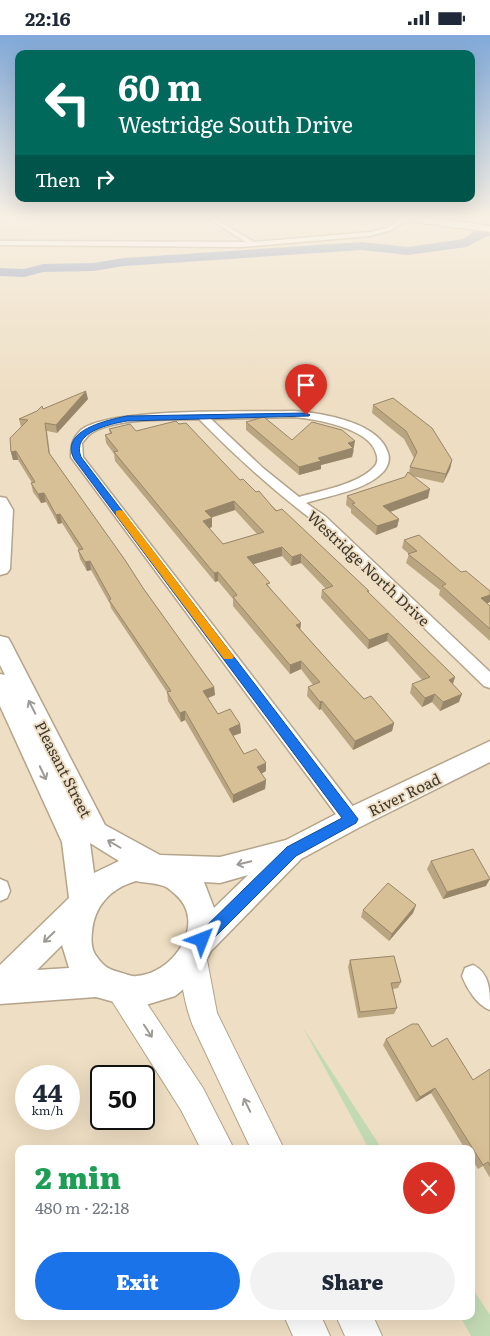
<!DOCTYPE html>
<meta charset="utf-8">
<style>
:root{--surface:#fff;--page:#f2f2f3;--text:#1f2937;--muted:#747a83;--accent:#1a73e8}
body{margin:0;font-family:Literata,serif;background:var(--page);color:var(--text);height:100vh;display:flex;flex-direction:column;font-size:19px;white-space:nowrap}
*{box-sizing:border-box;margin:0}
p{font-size:16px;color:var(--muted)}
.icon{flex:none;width:28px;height:28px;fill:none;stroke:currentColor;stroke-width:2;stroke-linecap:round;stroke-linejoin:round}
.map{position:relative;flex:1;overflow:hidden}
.details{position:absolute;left:15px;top:1110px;width:460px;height:175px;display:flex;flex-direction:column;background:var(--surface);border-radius:10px;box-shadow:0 5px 20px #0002}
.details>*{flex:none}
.banner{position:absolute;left:15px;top:15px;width:460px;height:152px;border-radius:10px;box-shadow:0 5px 20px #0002;background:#00695c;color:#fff;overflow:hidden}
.speed{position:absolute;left:15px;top:1030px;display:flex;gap:10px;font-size:25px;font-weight:700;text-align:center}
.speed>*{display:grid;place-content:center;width:65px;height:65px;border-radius:50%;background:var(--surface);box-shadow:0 5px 20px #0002;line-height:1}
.speed small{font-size:12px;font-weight:400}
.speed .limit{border:2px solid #111;border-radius:8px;background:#fff;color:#111}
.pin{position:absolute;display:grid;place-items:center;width:42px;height:42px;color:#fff;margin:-51px -21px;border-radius:50% 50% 50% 0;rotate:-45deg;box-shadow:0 0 5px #0007}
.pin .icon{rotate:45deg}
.me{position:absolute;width:55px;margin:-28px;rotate:45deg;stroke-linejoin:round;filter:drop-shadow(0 0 4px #0008)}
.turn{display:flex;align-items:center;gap:18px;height:105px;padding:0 20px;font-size:22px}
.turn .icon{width:65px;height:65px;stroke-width:2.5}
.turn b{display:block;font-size:35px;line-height:42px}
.then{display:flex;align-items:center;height:48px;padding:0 20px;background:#0003;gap:10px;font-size:19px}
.round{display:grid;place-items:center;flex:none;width:52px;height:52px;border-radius:26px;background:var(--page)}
.headline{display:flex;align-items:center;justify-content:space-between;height:85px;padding:0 20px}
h1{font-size:30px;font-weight:800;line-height:38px;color:#1e9e55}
.button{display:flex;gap:10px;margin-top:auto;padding:10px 20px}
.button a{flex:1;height:58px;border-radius:30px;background:var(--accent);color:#fff;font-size:20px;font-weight:800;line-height:58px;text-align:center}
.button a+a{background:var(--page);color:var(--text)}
.status{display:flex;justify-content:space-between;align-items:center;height:35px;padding:0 25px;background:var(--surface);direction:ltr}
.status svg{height:14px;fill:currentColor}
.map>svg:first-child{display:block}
.green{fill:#c2dab4}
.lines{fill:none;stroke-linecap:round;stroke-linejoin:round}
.river{fill:#8699c0;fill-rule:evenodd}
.minor-casing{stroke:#b3a48b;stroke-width:3}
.tertiary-casing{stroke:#b3a48b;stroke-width:2}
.secondary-casing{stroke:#b3a48b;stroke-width:3}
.primary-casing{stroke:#b3a48b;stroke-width:3}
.minor{fill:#fff;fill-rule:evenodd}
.tertiary{fill:#fff;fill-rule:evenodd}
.secondary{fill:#fff;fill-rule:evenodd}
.primary{fill:#fff;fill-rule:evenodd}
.wall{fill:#baa581;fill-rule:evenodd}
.shaded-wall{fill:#978669}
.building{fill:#d8c096;stroke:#978669;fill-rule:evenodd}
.oneway{stroke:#9e9b96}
.route{fill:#1a73e8;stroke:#114b97}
.slow{fill:#f59e0b}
.labels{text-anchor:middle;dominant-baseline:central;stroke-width:4;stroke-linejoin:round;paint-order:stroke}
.street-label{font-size:15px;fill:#3d372c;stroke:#eedec3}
</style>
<div class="status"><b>22:16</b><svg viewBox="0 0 49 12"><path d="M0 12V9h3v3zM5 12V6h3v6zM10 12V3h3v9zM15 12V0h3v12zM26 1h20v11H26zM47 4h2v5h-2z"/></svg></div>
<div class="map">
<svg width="490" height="1301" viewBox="0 0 490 1301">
<rect width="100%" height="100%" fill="#eedec3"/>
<g class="green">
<polygon points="302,991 382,1114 369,1114"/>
<polygon points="471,1251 490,1280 490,1301 471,1301 460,1281 471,1281"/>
</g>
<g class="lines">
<polygon class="river" points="490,193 490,201 485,202 467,212 408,220 362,215 124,231 93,236 43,237 24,242 0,241 0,233 24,234 43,229 93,228 124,223 362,207 408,212 463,204 476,195"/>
<g class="minor-casing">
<g id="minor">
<polygon points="202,180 209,180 254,207 370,197 387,193 407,181 412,182 391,195 370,201 241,212 0,210 0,206 246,207"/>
<path d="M294 376C322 378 379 387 388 418 390 424 388 431 384 436 366 456 330 460 306 468L325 481 490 637V653L484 651 315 487C274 456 236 422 199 384 172 385 113 382 90 399 87 401 85 405 82 408L83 422 358 778 361 784 358 790 351 792 344 790 71 422C71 410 72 404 81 395 109 372 252 377 294 376ZM294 382C316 384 369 393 376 418 378 423 378 428 374 432 359 449 320 456 299 462L263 433 211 384Z"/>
<polygon points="0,844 7,847 10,856 7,863 0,866"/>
<path d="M473 930C490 938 490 956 490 975 477 970 467 954 462 941L465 933Z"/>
</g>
</g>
<g class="tertiary-casing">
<g id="tertiary">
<path d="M193 911 203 915 207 925 217 978 284 1114H251L193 991C186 974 176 932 183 915Z"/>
<polygon points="122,942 132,946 203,1053 234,1114 201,1114 181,1075 112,966 108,956 112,946"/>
<polygon points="284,1281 321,1281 330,1301 293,1301"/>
<polygon points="336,1281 373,1281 382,1301 345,1301"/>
</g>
</g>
<g class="secondary-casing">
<g id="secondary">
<polygon points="0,462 6,463 13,475 10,534 7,538 0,540"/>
<path d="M0 601 8 603 11 608 105 790 160 820 220 822 286 805 342 776 490 706V727L360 792 301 824 211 916 196 944 175 961 136 973 96 962 0 969V930L69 863 62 807 0 671V639L5 640 0 630ZM90 808 119 826 94 838ZM248 840 214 873 204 847 220 848ZM136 846C145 848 158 848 166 852 169 853 172 857 175 859 208 887 174 939 136 941 132 942 126 939 122 938 110 935 104 932 97 922 91 915 91 905 92 897 94 871 111 853 136 846ZM62 910 69 933 37 935Z"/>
</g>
</g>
<g class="primary-casing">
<polygon id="primary" points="384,180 407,180 490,191 490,197 389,183"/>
</g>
<use href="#minor" class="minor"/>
<use href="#tertiary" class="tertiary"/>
<use href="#secondary" class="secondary"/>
<use href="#primary" class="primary"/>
</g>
<g class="wall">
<polygon points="88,364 57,398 47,396 50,419 143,553 214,652 215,660 208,663 218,679 240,689 241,698 233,701 244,719 266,736 261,739 266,745 265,754 233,768 185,685 181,687 168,666 167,657 111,573 110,569 91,535 87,536 80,524 78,515 79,515 62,488 58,489 46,467 41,468 33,457 31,448 32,448 18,425 13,425 11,417 21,392 19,384 43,374"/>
<polygon points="373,370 452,425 450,434 443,448 412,441 428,463 390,476 399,484 397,492 376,500 351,478 351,474 346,470 347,461 405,442 409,438 410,432 414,423 404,404 372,378"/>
<polygon points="246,387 292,405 354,415 352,422 321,430 321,434 299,440 246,395"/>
<path d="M179 389 240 445 256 457 369 556 368 558 455 642 453 649 459 667 440 676 432 667 422 672 410 658 412 649 422 645 387 606 368 614 321 563 322 555 326 554 301 528 291 531 282 521 253 529 301 595 333 631 364 664 394 688 392 696 353 715 321 674 319 675 307 661 308 652 313 650 301 634 290 639 233 571V564L218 546 215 547 115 426 114 419 106 408 105 400 110 399 109 394 136 396ZM235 475 257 499 223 509 209 493 212 492 211 483Z"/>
<polygon points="404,505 461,537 490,556 490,567 487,568 490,571 490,606 439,560 440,555 406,528 409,519 402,513"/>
<polygon points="431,826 486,851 443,864 427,834"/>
<polygon points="416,870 413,878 389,906 361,882 363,875"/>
<polygon points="350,925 401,947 398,953 393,954 397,973 394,979 358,983 348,932"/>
<polygon points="386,1004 432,1012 473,1045 490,1034 490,1143 483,1131 478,1134 471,1123 471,1114 465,1114 431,1058 416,1067 383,1010"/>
</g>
<g class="shaded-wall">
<polygon points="86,356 88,364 57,398 56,390"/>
<polygon points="355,406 352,422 321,430 321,434 299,440 299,432 348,408"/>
<polygon points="16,416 18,425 13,425 11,417"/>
<polygon points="452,425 450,434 443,448 446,439"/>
<polygon points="430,454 428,463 382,480 383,471"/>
<polygon points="44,458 46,467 41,468 38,459"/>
<polygon points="234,466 235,475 205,484 205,476"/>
<polygon points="60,479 62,488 58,489 56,480"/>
<polygon points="212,483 212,492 203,495 203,486"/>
<polygon points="399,484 397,492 376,500 377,491"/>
<polygon points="282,512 282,521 247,531 247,522"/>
<polygon points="301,519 301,528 291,531 292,522"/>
<polygon points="90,526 91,535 87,536 85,527"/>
<polygon points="218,537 218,546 215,547 214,538"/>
<polygon points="490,560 490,567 478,572 481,563"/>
<polygon points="301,588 300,597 296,590"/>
<polygon points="388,598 387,606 368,614 369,605"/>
<polygon points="301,626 301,634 290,639 290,630"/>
<polygon points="455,642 452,651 449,645"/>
<polygon points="214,652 215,660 203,665 203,656"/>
<polygon points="435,659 432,667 422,672 425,663"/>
<polygon points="462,659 459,667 440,676 443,667"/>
<polygon points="322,666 321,674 319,675 320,667"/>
<polygon points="185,676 185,685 181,687 180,678"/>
<polygon points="394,688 392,696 353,715 355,706"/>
<polygon points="240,689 241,698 229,702 229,694"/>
<polygon points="266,728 266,736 257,741 257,732"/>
<polygon points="266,745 265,754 233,768 233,760"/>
<polygon points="490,844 486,851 443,864 447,857"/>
<polygon points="416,870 413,878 389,906 392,899"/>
<polygon points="435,1053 431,1058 416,1067 420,1062"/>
</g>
<g class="building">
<polygon points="86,356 56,390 45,388 49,418 125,525 143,553 214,652 203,656 218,679 230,674 240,689 229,694 244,719 256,714 266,728 257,732 266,745 233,760 185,676 180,678 167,657 171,656 109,565 111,564 90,526 85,527 78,515 83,514 60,479 56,480 44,458 38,459 31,448 35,447 16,416 11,417 10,403 28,385 19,384 37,376 42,371 43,374"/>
<polygon points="393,363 432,393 452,425 446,439 410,432 417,417 406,396 373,370"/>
<polygon points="264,382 292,405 312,387 342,395 355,406 348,408 353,413 318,423 321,426 299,432 246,387"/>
<path d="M176 386 179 389 186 388 240 445 243 444 256 457 259 456 276 476 282 474 369 556H367L455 642 449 645 462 659 443 667 435 659 425 663 412 649 430 642 388 598 369 605 322 555 333 551 301 519 292 522 282 512 247 522 270 548 266 549 301 588 296 590 333 631 364 664 371 661 394 688 355 706 322 666 320 667 308 652 320 647 301 626 290 630 233 562 237 560 218 537 214 538 114 417 118 416 105 400 112 398 109 394 130 389 136 396ZM234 466 264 497 223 509 203 486 212 483 205 476Z"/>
<polygon points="408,437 430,454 383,471 399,484 377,491 352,469 355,468 347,461 405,442"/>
<polygon points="419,500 461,537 466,536 490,556 490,560 481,563 490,571 490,594 442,551 446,549 408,519 417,516 404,505"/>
<polygon points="473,814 490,844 447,857 431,826"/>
<polygon points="388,848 416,870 392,899 363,875"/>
<polygon points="394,921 401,947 391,948 397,973 360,977 350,925"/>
<polygon points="412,989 418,989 432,1012 447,1003 473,1045 490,1034 490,1131 488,1127 483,1130 435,1053 420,1062 386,1004"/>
</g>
<defs><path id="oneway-shaft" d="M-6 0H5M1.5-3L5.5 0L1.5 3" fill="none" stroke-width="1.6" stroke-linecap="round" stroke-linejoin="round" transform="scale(1.25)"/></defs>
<g class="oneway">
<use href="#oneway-shaft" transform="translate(32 672) rotate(-117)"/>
<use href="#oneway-shaft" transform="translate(43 738) rotate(65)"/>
<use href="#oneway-shaft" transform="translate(114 809) rotate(-150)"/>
<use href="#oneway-shaft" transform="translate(244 828) rotate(166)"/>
<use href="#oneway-shaft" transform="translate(49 902) rotate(136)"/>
<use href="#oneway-shaft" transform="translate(148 996) rotate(57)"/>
<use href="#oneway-shaft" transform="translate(247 1070) rotate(-116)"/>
</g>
<linearGradient id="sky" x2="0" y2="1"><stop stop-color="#81a9d8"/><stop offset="0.5" stop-color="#f7f0e4"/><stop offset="1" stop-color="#f7f0e4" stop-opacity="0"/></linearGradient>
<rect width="490" height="362" fill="url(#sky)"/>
<path class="route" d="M306 378 310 380 309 381 127 386C110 389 71 397 81 422L358 784 356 788 296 821 207 910 202 913 197 910 194 905 197 900 287 812 342 783 74 424C59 395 108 385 127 381Z"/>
<polygon class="slow" points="120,475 123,476 232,619 234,622 232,624 224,624 116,480 116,476"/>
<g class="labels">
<g class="street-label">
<text transform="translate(369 533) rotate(43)">Westridge North Drive</text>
<text transform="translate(64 734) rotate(63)">Pleasant Street</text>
<text transform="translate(404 759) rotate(-26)">River Road</text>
</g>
</g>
</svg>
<div class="speed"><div>44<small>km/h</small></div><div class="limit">50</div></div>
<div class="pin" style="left:306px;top:380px;background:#d93025"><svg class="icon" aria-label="arrive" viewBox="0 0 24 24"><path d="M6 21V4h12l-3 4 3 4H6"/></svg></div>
<svg class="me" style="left:202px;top:905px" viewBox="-20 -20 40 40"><path d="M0-17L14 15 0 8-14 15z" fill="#1a73e8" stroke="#fff" stroke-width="4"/></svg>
<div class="banner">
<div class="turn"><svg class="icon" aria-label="left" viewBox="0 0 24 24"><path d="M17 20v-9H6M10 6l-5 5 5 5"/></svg><div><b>60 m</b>Westridge South Drive</div></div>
<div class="then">Then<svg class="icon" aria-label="right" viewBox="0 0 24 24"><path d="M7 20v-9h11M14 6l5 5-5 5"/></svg></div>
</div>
<section class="details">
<div class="headline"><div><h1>2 min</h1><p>480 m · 22:18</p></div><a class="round" style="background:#d93025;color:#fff"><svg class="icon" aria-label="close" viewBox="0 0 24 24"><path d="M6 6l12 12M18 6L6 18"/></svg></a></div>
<div class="button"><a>Exit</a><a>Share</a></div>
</section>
</div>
